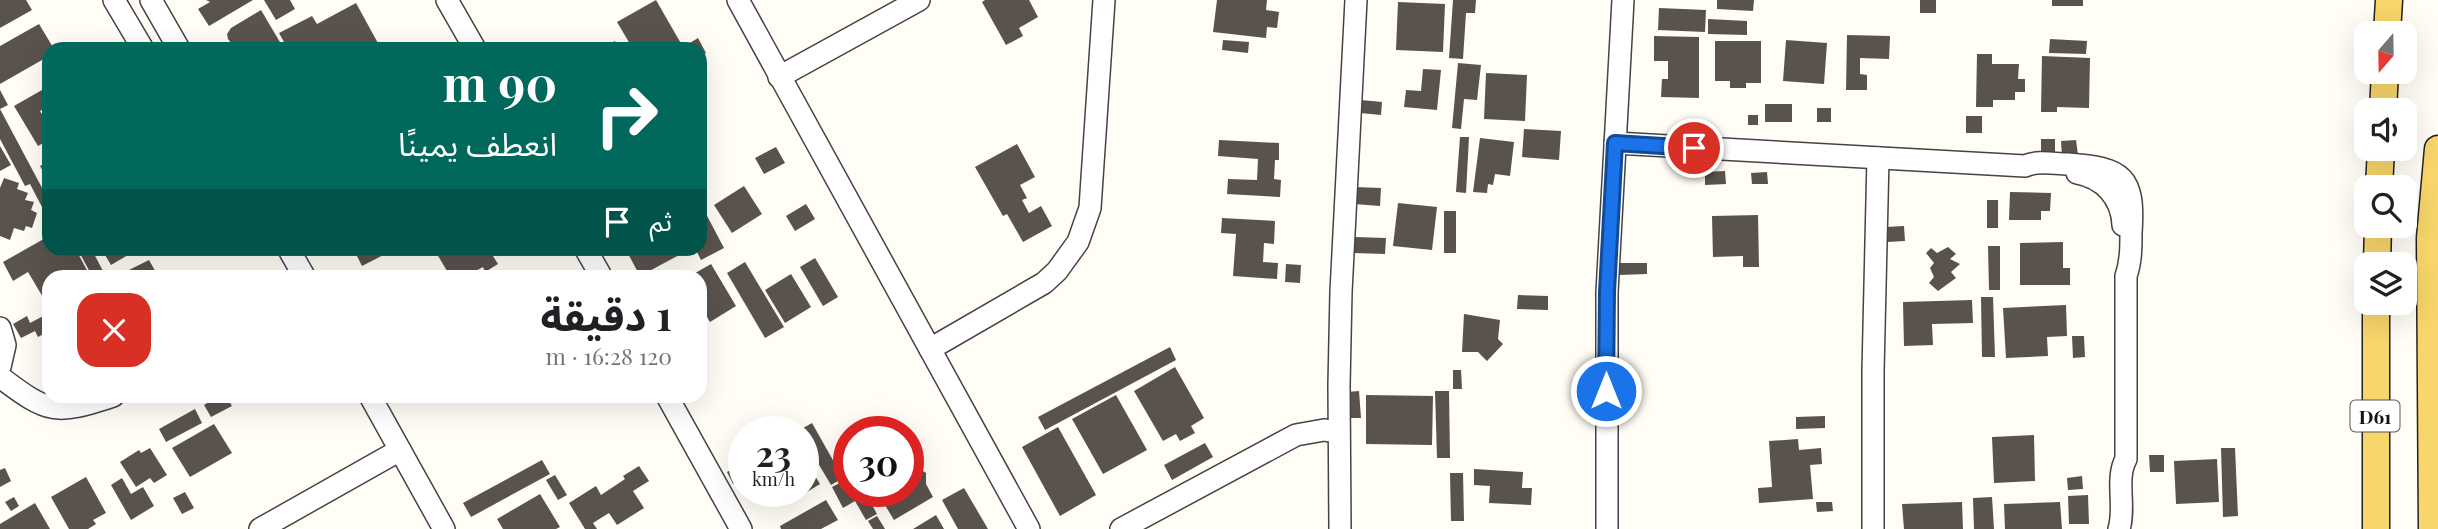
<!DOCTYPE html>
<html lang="ar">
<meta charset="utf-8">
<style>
:root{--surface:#fff;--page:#f2f2f2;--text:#202124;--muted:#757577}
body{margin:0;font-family:"Playfair Display","Noto Sans Arabic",serif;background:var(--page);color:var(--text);direction:rtl;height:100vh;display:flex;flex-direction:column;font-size:26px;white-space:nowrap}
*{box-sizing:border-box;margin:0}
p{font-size:23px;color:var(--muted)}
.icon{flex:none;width:38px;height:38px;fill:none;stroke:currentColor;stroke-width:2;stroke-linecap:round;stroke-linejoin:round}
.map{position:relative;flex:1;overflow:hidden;direction:ltr}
.panel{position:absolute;left:42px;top:270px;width:665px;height:133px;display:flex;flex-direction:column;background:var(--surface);border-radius:21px;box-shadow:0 7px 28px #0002;direction:rtl}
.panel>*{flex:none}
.banner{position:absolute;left:42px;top:42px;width:665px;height:214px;border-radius:21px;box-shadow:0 7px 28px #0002;direction:rtl;background:#00695c;color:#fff;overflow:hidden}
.needle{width:46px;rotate:200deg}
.buttons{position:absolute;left:2354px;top:21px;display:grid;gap:14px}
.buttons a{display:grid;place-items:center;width:63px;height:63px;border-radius:14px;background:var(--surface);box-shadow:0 7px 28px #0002;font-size:35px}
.speed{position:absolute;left:728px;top:416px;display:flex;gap:14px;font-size:35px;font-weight:700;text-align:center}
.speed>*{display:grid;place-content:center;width:91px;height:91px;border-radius:50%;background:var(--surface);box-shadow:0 7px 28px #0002;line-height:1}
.speed small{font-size:18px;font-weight:400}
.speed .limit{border:10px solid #d22;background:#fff;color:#111}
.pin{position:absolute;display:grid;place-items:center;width:60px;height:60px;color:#fff;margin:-30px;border:4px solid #fff;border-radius:50%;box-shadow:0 2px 7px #0007}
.me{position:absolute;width:77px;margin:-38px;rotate:0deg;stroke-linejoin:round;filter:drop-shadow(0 0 5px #0008)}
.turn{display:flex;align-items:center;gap:24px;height:147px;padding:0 35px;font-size:32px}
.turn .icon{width:91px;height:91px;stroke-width:2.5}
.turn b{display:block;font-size:49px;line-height:60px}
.then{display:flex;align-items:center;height:66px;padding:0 35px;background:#0003;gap:14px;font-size:26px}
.round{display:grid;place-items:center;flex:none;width:74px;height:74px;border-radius:21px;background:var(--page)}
.headline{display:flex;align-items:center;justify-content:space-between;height:119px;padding:0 35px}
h1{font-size:42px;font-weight:700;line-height:52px}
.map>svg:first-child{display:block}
.building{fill:#5a524d}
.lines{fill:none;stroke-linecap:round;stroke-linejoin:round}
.minor-casing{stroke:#444;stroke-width:24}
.major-casing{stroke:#222;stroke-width:29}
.minor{stroke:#fff;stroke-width:21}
.major{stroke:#f9d66b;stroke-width:26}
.route-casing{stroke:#114b97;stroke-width:18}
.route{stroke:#1a73e8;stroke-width:12}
.labels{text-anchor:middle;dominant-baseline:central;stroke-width:7;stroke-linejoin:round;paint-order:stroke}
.shield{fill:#fff;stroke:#585858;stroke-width:2}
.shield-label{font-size:19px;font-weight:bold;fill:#111}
</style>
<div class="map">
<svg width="2438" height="529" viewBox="0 0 2438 529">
<rect width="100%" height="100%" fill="#fffdf5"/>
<g class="building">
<polygon points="0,0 26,0 32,10 0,28"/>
<polygon points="206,0 253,0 209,26 198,9 210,2"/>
<polygon points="264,0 290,0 295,9 276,20"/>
<polygon points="656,0 683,47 681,49 633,49 617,22"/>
<polygon points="985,0 1029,0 1038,17 1019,28 1023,36 1006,45 982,2"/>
<polygon points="1217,0 1267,0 1266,10 1279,12 1277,28 1267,27 1266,38 1213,32"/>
<polygon points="1453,0 1476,0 1475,13 1466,13 1463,59 1449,58"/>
<polygon points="1717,0 1754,0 1753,11 1717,9"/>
<rect x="1920" y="0" width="16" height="13"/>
<rect x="2052" y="0" width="31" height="6"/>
<polygon points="1398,2 1445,4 1443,52 1396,50"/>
<polygon points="356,3 379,45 371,49 288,49 279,33 312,16 317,24"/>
<polygon points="1659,8 1706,10 1705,32 1658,30"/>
<polygon points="261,10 284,49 236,49 228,39 227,34 231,28"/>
<polygon points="1708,19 1747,21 1747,35 1708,34"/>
<polygon points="39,24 54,49 49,49 49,56 0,84 0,46"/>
<polygon points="1847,35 1890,36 1889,59 1860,58 1860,74 1867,75 1867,90 1846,90"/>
<polygon points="1654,36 1699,37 1699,98 1661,97 1662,79 1668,79 1668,61 1654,61"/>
<polygon points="698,38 706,53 700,57 700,49 687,49 685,46"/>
<polygon points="2050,39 2087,41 2086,54 2049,53"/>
<polygon points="1223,40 1249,42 1248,53 1222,50"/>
<polygon points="1786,40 1827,43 1824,84 1783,81"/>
<polygon points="615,41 620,49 600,49"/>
<polygon points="1715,41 1761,41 1761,83 1746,83 1746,88 1730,88 1730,81 1715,81"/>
<polygon points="1977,54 1992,54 1992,64 2019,64 2018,79 2025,79 2025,92 2015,92 2015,100 1993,100 1993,107 1976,107"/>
<polygon points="2042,56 2090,58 2089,108 2057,107 2057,112 2041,112"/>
<polygon points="1458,63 1481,65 1477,100 1464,99 1461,129 1452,128"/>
<polygon points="1423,69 1441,70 1437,110 1404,107 1406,90 1421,91"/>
<polygon points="1486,73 1527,75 1525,121 1484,119"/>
<polygon points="49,86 49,106 40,111 47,123 49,122 49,140 38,146 14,106"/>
<polygon points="0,90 8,105 0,109 49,201 49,204 42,207 30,184 25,186 0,139"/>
<polygon points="1361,100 1382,102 1381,115 1360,113"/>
<rect x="1765" y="104" width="27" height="18"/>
<rect x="1817" y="108" width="14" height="14"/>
<rect x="1748" y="115" width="10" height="10"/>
<rect x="1966" y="116" width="16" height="17"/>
<polygon points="1524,129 1561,131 1559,160 1522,157"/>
<polygon points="1460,137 1469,137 1466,193 1456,192"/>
<polygon points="1480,138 1514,142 1510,176 1495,174 1493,185 1488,184 1487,193 1473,192"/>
<rect x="2041" y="139" width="14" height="16"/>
<polygon points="1219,140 1279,143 1279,160 1275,160 1274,179 1281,180 1280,197 1227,194 1228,179 1257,180 1258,159 1218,156"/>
<polygon points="2076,140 2078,155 2062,157 2061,141"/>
<polygon points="1017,144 1035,177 1020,185 1027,198 1022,200 1029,213 1041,206 1052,226 1023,242 1007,214 1003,216 975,167"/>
<polygon points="0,146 11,165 0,171"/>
<polygon points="776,147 785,163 764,174 755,158"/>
<polygon points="49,161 49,182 40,166"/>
<polygon points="1725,171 1726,184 1705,185 1705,172"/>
<polygon points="1767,172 1768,184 1752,184 1751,173"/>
<polygon points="4,178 19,183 17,189 28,193 25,200 34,202 31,210 37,213 32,228 26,226 24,231 14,228 10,240 0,236 0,188"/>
<polygon points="744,186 762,214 732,233 714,205"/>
<polygon points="1355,187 1381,188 1380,206 1354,204"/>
<polygon points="2010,192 2051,193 2050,211 2041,211 2041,220 2009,220"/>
<rect x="1987" y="200" width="11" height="28"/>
<polygon points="1398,203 1437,207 1432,250 1393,246"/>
<polygon points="806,204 815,219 795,231 786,216"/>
<rect x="1444" y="211" width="12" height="42"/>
<polygon points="705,212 724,248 701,260 695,248 700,248 700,214"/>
<polygon points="1758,215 1759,267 1743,267 1743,256 1713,257 1712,216"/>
<polygon points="1222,218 1275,221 1274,244 1264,243 1263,262 1278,263 1277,279 1233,276 1236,234 1221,233"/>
<polygon points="1904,226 1905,241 1887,242 1886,227"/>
<polygon points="49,236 49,248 75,248 89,274 84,276 49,276 49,297 44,299 28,272 13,281 3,262"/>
<polygon points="1355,237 1386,238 1385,254 1354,253"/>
<polygon points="2063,242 2063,268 2070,268 2070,285 2020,285 2020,243"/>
<polygon points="1988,246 2000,246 2000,290 1989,290"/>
<polygon points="1948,247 1956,254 1950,259 1960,264 1951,272 1956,278 1938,291 1929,283 1934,277 1930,268 1934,263 1926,253 1931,248 1937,253"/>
<polygon points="77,248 91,248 103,271 92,276"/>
<polygon points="101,248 140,248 111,265"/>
<polygon points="353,248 397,248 362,266"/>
<polygon points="446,248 488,248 498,264 485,272 483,267 466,276 450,276 437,254"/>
<polygon points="625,248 681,248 683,253 640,276"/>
<polygon points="815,258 838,297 823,306 800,267"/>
<polygon points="149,260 158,276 117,276"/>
<polygon points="745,262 784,327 765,338 727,273"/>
<polygon points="1619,263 1647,263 1647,274 1619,275"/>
<polygon points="711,264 736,306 710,322 700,305 700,276 690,276"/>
<polygon points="1286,264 1301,265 1300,283 1285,282"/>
<polygon points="791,274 811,307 785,323 765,290"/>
<polygon points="1518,295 1548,296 1548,310 1517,309"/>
<polygon points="1981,297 1993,297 1995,357 1982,357"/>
<polygon points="1972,300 1973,323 1932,324 1933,345 1904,346 1903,302"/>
<polygon points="2066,305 2067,336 2047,337 2048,356 2006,358 2003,308"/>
<polygon points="49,313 49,331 38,337 35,331 21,338 13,324 27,316 30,323"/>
<polygon points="1464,314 1500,320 1498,339 1503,344 1487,361 1478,352 1462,352"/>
<polygon points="2072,336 2084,336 2085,357 2073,358"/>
<polygon points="1170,347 1176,360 1045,430 1038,417"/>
<polygon points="1175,367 1204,418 1191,426 1195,433 1180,441 1176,434 1163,441 1134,391"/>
<polygon points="1453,370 1461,370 1462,389 1453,389"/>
<polygon points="1359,391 1361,418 1348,418 1347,392"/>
<polygon points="1435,391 1449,391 1450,458 1437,458"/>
<polygon points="1116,395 1147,450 1103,474 1072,419"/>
<polygon points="1366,395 1433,396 1432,445 1366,444"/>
<polygon points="219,396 226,396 232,406 211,417 204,405"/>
<polygon points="195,409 202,423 166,442 159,429"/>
<polygon points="1825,416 1825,428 1796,429 1796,417"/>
<polygon points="812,423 843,478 831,485 815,458 811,460 803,446 803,432 796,432"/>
<polygon points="214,424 232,453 190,477 172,448"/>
<polygon points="1058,427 1096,495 1060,516 1022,447"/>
<polygon points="2034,435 2035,481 1994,483 1992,437"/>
<polygon points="1798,439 1799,450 1821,448 1822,464 1810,465 1813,499 1759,503 1758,488 1772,487 1769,441"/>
<polygon points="1205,443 1213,457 1172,480 1164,465"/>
<polygon points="150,448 167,475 154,483 150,478 136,487 120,462 139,450 141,453"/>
<polygon points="2221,448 2235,448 2238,516 2223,517"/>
<polygon points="908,454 914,465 926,473 926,484 933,497 894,520 877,492 908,492"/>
<polygon points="2149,455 2164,455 2164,472 2150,472"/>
<polygon points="803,456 820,484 786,505 776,492 803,492"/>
<polygon points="2217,459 2219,502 2176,504 2174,461"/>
<polygon points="542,460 550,474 471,517 463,503"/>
<polygon points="744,462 744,478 733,484 727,472"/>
<polygon points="639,466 649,481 633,491 644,508 617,525 609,513 593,523 597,529 585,529 569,503 596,486 601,495 625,479 623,476"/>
<polygon points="5,468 11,481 0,487 0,470"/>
<polygon points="1474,469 1523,472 1522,488 1532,488 1531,505 1489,503 1490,486 1474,485"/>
<polygon points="1450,473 1463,473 1464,521 1451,521"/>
<polygon points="555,475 567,495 558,500 546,480"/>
<polygon points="2082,476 2083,489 2068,490 2067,478"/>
<polygon points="86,477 106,513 93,520 96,524 88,529 69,529 51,497"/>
<polygon points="122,478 131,494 143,487 154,506 131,520 111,485"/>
<polygon points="849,478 849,492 865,492 877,514 866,520 855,501 843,508 832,487"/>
<polygon points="964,488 988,529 958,529 942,500"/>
<polygon points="185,492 194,508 182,514 173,498"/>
<polygon points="540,494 560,527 556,529 503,529 497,519"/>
<polygon points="2088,495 2089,524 2069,524 2068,496"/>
<polygon points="14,497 19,506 11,511 5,502"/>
<polygon points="1992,497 1994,529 1974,529 1973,498"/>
<polygon points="826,500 838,520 821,529 781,529 780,526"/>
<polygon points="1816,502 1832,502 1833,511 1817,512"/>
<polygon points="1962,502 1963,529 1904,529 1902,504"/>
<polygon points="2060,502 2062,529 2005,529 2004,504"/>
<polygon points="35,503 50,529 0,529 0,524"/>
<polygon points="936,515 944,529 913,529"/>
<polygon points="877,516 885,529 873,529 868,521"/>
</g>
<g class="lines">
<g class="minor-casing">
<g id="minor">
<polyline points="114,0 143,49"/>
<polyline points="151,0 179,49"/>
<polyline points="447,0 475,49"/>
<polyline points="738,0 1029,529"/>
<polyline points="779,77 919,0"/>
<path d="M1615 143 2025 166C2038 160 2054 164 2068 164 2123 168 2135 176 2131 233 2131 247 2131 262 2126 276V459C2115 479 2126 507 2119 529"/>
<path d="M2077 173C2104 178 2122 198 2123 225"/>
<polyline points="288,248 304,276"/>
<polyline points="585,248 601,276"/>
<polyline points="0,328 5,345 0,367"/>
<polyline points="930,349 1044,283 1057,271 1078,242 1090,208 1104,0"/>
<path d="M0 377C49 414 55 415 113 396"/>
<polyline points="370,396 444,529"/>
<polyline points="667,396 741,529"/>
<polyline points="260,529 400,450"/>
<polyline points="1121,529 1296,435 1324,430 1339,432"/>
<polyline points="1340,529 1339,385 1341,292 1356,0"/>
<polyline points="1607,529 1607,292 1623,0"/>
<polyline points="1873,529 1873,371 1878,158"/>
</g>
</g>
<g class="major-casing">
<g id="major">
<polyline points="2387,33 2389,0"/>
<polyline points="2383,110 2385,72"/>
<polyline points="2379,187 2381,149"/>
<polyline points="2377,264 2378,226"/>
<polyline points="2376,529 2376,303"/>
<polyline points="2432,529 2430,238 2438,149"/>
</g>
</g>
<use href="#minor" class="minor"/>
<use href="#major" class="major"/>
</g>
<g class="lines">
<g class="route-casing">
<polyline id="route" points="1606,391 1607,292 1615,143 1694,148"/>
</g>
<use href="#route" class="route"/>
</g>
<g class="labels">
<rect class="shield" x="2350.5" y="400.5" width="49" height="31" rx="5"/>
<g class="shield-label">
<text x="2375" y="416">D61</text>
</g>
</g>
</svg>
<div class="buttons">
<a><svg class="needle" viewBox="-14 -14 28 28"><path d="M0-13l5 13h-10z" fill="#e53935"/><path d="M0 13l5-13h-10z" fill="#757577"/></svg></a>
<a><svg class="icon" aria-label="sound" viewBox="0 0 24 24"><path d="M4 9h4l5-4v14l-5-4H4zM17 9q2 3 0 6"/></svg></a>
<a><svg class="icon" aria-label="search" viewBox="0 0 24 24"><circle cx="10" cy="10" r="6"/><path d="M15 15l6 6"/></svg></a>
<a><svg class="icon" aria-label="layers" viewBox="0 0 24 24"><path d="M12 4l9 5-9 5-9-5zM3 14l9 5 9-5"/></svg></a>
</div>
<div class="speed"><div>23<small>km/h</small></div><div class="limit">30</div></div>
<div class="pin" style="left:1694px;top:148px;background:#d93025"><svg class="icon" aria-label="arrive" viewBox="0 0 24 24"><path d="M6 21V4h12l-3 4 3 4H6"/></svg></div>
<svg class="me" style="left:1606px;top:391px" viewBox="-20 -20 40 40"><circle r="17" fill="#1a73e8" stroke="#fff" stroke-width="3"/><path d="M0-11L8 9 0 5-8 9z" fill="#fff"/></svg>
<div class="banner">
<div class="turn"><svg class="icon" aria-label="right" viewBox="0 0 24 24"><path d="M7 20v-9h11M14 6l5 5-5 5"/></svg><div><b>90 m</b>انعطف يمينًا</div></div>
<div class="then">ثم<svg class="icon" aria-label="arrive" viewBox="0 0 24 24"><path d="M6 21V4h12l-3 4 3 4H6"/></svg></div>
</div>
<section class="panel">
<div class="headline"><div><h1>1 دقيقة</h1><p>120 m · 16:28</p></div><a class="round" style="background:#d93025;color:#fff"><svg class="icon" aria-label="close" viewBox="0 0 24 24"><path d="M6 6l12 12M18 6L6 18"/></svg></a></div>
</section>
</div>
